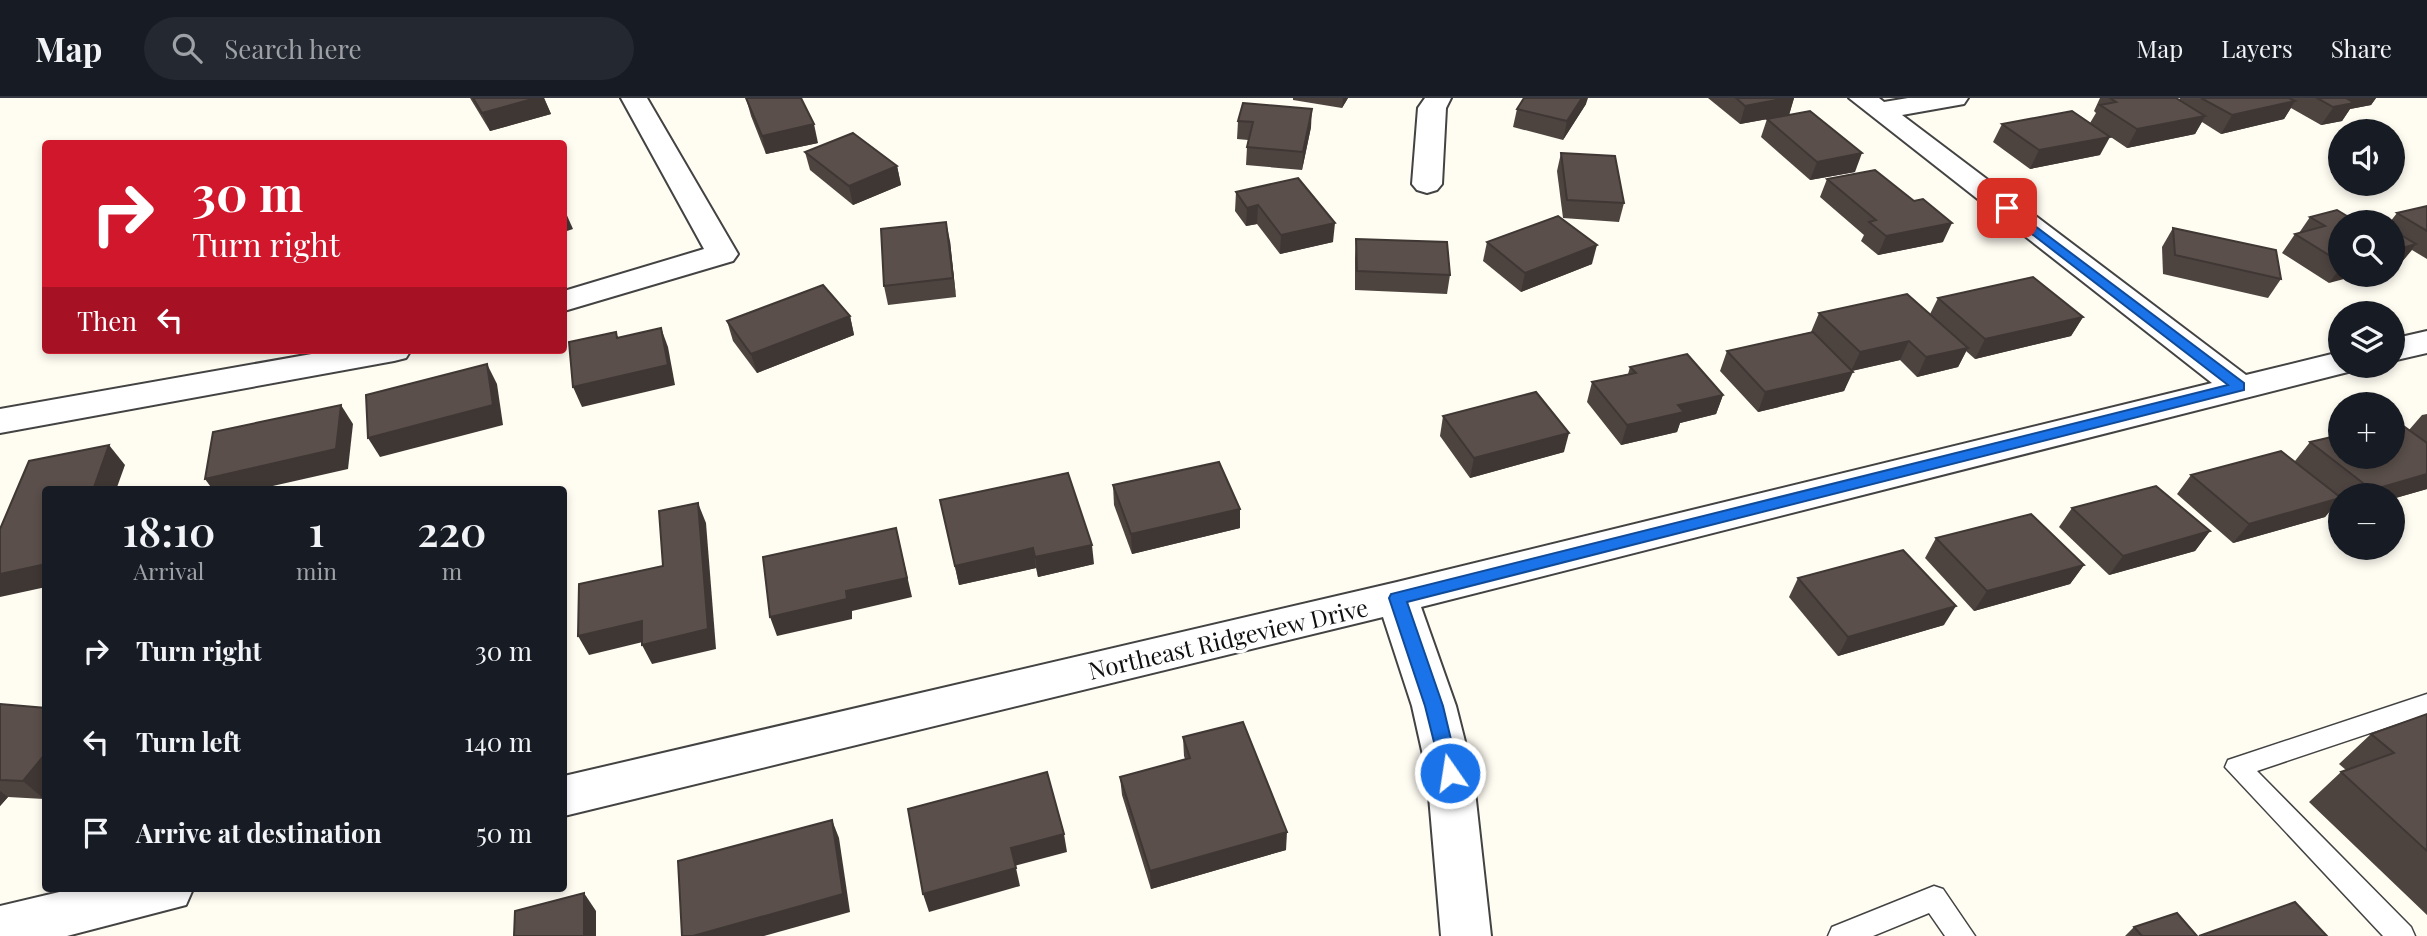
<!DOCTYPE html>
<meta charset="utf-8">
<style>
:root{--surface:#171b24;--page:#242831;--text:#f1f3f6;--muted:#9ea1a6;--line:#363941}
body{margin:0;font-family:"Playfair Display",serif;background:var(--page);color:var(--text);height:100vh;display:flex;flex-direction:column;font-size:26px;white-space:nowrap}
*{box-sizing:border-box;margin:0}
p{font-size:23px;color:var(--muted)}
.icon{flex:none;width:38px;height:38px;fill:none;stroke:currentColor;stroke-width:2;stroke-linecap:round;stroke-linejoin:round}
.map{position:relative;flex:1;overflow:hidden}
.side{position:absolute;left:42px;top:388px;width:525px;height:406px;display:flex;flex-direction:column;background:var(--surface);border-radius:7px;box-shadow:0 4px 10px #0003}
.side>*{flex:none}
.guide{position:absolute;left:42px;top:42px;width:525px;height:214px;border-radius:7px;box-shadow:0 4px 10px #0003;background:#d0172c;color:#fff;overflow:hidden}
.fabs{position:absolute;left:2328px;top:21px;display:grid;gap:14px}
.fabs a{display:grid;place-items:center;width:77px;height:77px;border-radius:50%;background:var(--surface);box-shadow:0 4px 10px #0003;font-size:35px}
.pin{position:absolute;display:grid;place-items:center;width:60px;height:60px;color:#fff;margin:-30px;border-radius:14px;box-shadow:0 4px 10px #0006}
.me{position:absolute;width:77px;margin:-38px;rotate:347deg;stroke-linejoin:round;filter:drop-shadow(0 0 5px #0008)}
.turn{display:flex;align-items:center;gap:24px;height:147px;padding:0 35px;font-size:32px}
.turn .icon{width:91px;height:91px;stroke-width:2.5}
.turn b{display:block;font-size:49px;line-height:60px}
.then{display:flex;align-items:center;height:66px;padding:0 35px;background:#0003;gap:14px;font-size:26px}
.eta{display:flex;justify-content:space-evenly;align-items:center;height:119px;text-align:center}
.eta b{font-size:42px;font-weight:600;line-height:49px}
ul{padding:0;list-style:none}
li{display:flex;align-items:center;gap:21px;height:91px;padding:0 35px}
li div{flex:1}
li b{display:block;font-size:26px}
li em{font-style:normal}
header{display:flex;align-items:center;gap:42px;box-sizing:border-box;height:98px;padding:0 35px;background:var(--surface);border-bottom:2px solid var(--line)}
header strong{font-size:33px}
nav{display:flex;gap:38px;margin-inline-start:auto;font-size:24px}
.search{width:490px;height:63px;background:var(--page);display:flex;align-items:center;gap:18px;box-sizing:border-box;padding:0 24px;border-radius:38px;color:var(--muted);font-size:26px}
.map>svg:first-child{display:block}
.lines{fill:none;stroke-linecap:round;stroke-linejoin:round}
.service-casing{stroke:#434343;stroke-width:3}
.minor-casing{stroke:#434343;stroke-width:4}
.service{fill:#fff;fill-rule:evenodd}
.minor{fill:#fff;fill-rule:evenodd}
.wall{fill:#4d4440}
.shaded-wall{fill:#3f3734}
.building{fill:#5a4f4a;stroke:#3f3734;stroke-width:2}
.route{fill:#1a73e8;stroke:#114b97;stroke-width:2}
.labels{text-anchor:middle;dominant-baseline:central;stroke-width:7;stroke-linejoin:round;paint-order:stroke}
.street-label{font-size:24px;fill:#101010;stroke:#fff}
</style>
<header>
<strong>Map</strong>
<div class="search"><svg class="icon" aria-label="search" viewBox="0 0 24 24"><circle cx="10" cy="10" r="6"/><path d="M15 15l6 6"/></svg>Search here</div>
<nav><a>Map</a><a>Layers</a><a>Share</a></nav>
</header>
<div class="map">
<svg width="2427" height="838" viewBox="0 0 2427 838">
<rect width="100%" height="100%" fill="#fffcf2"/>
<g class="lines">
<g class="service-casing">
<g id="service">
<polygon points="2427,596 2427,616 2257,673 2411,829 2415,838 2383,838 2225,669 2228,662"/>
<polygon points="1934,788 1943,791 1975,838 1945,838 1929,815 1873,838 1828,838 1832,829"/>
</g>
</g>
<g class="minor-casing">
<g id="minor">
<polygon points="621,0 647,0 738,156 733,163 564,213 564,193 704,151"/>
<polygon points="1425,0 1451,0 1446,10 1442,86 1437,92 1427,95 1417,92 1412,86 1418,10"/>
<polygon points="1849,0 1879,0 1884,4 1908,0 1968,0 1964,6 1902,17 2246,277 2340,254 2340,268 2355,268 2352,273 2340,276 1421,509 1456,608 1473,675 1491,838 1441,838 1427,675 1412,608 1383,519 564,718 564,678 1397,484 2212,285"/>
<polygon points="2427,233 2427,255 2392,263 2392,241"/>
<polygon points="334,252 411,252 406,260 394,263 0,335 0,311"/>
<polygon points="72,791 193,791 186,807 67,838 0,838 0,808"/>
</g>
</g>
<use href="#service" class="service"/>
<use href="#minor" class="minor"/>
</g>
<g class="wall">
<polygon points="470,0 544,0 551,16 490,33"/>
<polygon points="746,0 818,45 766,56 751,18"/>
<polygon points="1293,0 1348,0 1342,10 1293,2"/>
<polygon points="1708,0 1794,0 1789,17 1740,26"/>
<polygon points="2100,0 2176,0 2179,2 2180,0 2376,0 2371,7 2350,11 2342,23 2321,27 2291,10 2284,21 2221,36 2202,24 2195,36 2127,50 2090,25 2096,15 2094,13"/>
<polygon points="1586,6 1563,42 1513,29 1517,11"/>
<polygon points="1767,21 1855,74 1810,82 1761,39"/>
<polygon points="1238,23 1311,29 1302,72 1246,67 1247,49 1248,42 1237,41"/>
<polygon points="2002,26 2100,57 2030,71 1993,44"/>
<polygon points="805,54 897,68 901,87 853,107 810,72"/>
<polygon points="1561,55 1624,105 1619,124 1563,120 1557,73"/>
<polygon points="1827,81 1914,103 1943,144 1878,157 1861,143 1864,137 1820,99"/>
<polygon points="1236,94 1333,144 1280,156 1257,126 1246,128 1235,113"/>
<polygon points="2427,108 2427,161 2412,152 2401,165 2392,168 2392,124 2390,124 2397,115"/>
<polygon points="2347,118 2340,124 2340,177 2329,185 2282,155 2295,136 2299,135 2310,119"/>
<polygon points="2173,130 2281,181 2268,200 2163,176 2162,149"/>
<polygon points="1356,141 1450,177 1447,196 1355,192 1355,160"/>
<polygon points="950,143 956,199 888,207 884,188"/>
<polygon points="1487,144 1592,166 1521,194 1483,163"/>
<polygon points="1938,200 2083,219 2071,238 1975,261 1966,253 1958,269 1917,279 1900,262 1852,273 1844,293 1758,314 1720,273 1727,253 1811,234 1819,215 1930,216"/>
<polygon points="850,218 854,237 757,275 733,243 727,223"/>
<polygon points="1630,269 1723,297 1716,316 1680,325 1677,334 1621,347 1587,304 1592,284 1628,276"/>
<polygon points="2427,316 2427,391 2392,401 2392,397 2340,397 2340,402 2325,419 2233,445 2177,396 2191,377 2295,363 2310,344 2409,332 2422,317"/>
<polygon points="1443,318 1564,354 1470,380 1440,338"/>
<polygon points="1113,387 1240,430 1132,456 1114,407"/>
<polygon points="940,402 1094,466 1038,479 1036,470 959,487"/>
<polygon points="2072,410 2210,433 2195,453 2109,477 2059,429"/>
<polygon points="1936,440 2084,467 2070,486 1974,513 1925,460"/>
<polygon points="1798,480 1944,527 1838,558 1789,499"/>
<polygon points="0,606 46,610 46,699 44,701 8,699 0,708"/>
<polygon points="2427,616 2427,817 2309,704 2341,674 2346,672 2339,666 2371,636"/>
<polygon points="1183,639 1286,752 1151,791 1122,697 1120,679 1185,661 1184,658"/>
<polygon points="2134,829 2197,838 2125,838"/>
</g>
<g class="shaded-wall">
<polygon points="536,0 544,0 551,16 490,33 482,15"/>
<polygon points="1343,0 1348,0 1342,10"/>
<polygon points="1582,0 1588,0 1586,6 1563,42 1567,23"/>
<polygon points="1787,0 1794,0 1789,17 1740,26 1745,8"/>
<polygon points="2340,0 2376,0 2371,7 2350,11 2342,23 2321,27"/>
<polygon points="2295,3 2284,21 2221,36 2232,17"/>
<polygon points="1312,11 1311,29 1302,72 1303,54"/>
<polygon points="2205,18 2195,36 2127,50 2137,31"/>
<polygon points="814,26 818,45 766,56 762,38"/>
<polygon points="2110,39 2100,57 2030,71 2039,52"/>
<polygon points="1862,55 1855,74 1810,82 1817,64"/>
<polygon points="897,68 901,87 853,107 849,88"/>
<polygon points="1258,107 1257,126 1246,128 1247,110"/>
<polygon points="564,113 565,113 573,131 564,134"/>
<polygon points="946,124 950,143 956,199 953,180"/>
<polygon points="1335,125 1333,144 1280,156 1281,137"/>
<polygon points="1952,125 1943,144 1878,157 1886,138"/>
<polygon points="2416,146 2401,165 2392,168 2392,153"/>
<polygon points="1597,147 1592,166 1521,194 1525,175"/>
<polygon points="2340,170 2340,177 2359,177 2329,185"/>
<polygon points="850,218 854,237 757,275 751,256"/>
<polygon points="2083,219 2071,238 1975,261 1985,241"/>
<polygon points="661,230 668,249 675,287 582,309 573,289"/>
<polygon points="1909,243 1900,262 1851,273 1860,254"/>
<polygon points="1968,250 1958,269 1917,279 1926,259"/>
<polygon points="487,266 497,286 503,327 380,359 368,340"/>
<polygon points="1853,274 1844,293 1758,314 1765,294"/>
<polygon points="1723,297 1716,316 1680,325 1677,334 1621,347 1627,327 1678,307"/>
<polygon points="341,307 353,326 348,371 255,392 213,392 205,381"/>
<polygon points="1569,335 1564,354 1470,380 1474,360"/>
<polygon points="109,347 125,367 116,392 93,392"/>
<polygon points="2427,376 2427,391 2392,401 2392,397 2367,397 2372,392"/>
<polygon points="2340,400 2325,419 2233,445 2249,426"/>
<polygon points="698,405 706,425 716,551 652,566 642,547"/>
<polygon points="1240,411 1240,430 1132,456 1131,436"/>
<polygon points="896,430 912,499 852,513 852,521 777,538 770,519 846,493"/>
<polygon points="2210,433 2195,453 2109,477 2123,458"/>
<polygon points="1092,447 1094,466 1038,479 1035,459"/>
<polygon points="1033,450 1036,470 959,487 955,468"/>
<polygon points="46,466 46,489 0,499 0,476"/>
<polygon points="2084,467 2070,486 1974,513 1987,493"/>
<polygon points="1956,508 1944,527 1838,558 1848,539"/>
<polygon points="642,523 651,542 589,557 578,538"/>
<polygon points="46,655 46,699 44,701 23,683"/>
<polygon points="0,693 8,699 0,708"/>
<polygon points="832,722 839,740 850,814 764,838 693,838"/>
<polygon points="1287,734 1286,752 1151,791 1150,773"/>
<polygon points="1064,736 1067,754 1014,768 1011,750"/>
<polygon points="1016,770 1020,788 929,814 923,796"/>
<polygon points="584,795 596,813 596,838 584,838"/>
</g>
<g class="building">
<polygon points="473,0 536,0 482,15"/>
<polygon points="746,0 801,0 814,26 762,38"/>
<polygon points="1524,0 1582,0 1567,23 1517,11"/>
<polygon points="1736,0 1787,0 1745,8"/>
<polygon points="2110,0 2176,0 2205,18 2137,31 2100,7 2116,4"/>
<polygon points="2201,0 2289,0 2295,3 2232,17"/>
<polygon points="2317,0 2346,0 2354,5 2333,9"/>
<polygon points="1243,5 1312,11 1303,54 1247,49 1253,24 1238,23"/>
<polygon points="1810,13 1862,55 1817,64 1767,21"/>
<polygon points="2072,13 2110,39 2039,52 2002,26"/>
<polygon points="853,35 897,68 849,88 805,54"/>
<polygon points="1561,55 1615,58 1624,105 1567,102"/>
<polygon points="1875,72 1914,103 1923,101 1952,125 1886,138 1869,124 1876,122 1827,81"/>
<polygon points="1298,80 1335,125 1281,137 1258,107 1247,110 1236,94"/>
<polygon points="2427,108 2427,133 2397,115"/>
<polygon points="2337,112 2347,118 2362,115 2378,124 2340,124 2340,164 2295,136 2325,128 2310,119"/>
<polygon points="1558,118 1597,147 1525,175 1487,144"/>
<polygon points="946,124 953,180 884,188 881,131"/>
<polygon points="2173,130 2276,152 2281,181 2175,157"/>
<polygon points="2392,132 2416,146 2392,153"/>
<polygon points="1356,141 1447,144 1450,177 1357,173"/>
<polygon points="2033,179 2083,219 1985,241 1938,200"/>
<polygon points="823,187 850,218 751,256 727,223"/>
<polygon points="1907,196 1968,250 1926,259 1909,243 1860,254 1819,215"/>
<polygon points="661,230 668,267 573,289 569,244 616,234 617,240"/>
<polygon points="1813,234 1853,274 1765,294 1727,253"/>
<polygon points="1687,256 1723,297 1678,307 1684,314 1627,327 1592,284 1636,275 1630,269"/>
<polygon points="487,266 493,307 368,340 366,297"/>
<polygon points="1536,294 1569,335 1474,360 1443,318"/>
<polygon points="341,307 336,351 205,381 213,334"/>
<polygon points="2395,322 2427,345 2427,376 2372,392 2310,344 2340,337 2340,359 2392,359 2392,323"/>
<polygon points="109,347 93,392 46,392 46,466 0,476 0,431 29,363"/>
<polygon points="2281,353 2340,399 2340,400 2249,426 2191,377"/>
<polygon points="1219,364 1240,411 1131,436 1113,387"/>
<polygon points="1068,375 1092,447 1035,459 1033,450 955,468 940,402"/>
<polygon points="2156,388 2210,433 2123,458 2072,410"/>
<polygon points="698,405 708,531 642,547 642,523 578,538 579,486 663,468 659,413"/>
<polygon points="2031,416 2084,467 1987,493 1936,440"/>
<polygon points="896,430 907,480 846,493 847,501 770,519 763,459"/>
<polygon points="1903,452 1956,508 1848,539 1798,480"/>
<polygon points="0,606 46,610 46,655 23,683 0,682"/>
<polygon points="2427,616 2427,753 2341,674 2394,655 2371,636"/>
<polygon points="1243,624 1287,734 1150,773 1120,679 1190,660 1183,639"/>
<polygon points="1047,674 1064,736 1011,750 1016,770 923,796 908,711"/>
<polygon points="832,722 843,796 693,838 682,838 678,763"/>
<polygon points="584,795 584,838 514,838 515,813"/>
<polygon points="2295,804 2327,838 2199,838"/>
<polygon points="2177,815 2197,838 2142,838 2134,829"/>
</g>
<polygon class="route" points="2007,107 2244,285 2244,292 1407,504 1443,608 1459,675 1456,680 1443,680 1425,608 1389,500 1391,496 2228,287 2002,113 2001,110"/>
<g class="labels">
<g class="street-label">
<text transform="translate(1228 540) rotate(-13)">Northeast Ridgeview Drive</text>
</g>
</g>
</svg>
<div class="fabs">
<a><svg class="icon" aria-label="sound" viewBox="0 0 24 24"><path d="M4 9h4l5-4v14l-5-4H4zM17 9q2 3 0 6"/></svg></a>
<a><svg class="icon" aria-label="search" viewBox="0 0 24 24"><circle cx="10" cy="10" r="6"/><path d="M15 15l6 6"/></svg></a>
<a><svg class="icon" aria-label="layers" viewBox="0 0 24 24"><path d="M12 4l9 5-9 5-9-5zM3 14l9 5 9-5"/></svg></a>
<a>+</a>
<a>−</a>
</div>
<div class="pin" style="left:2007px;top:110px;background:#d93025"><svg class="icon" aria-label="arrive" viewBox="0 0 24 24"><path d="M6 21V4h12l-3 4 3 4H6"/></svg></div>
<svg class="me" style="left:1450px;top:675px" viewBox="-20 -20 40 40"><circle r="17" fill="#1a73e8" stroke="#fff" stroke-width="3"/><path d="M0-11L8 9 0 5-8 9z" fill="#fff"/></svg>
<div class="guide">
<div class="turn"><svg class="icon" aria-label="right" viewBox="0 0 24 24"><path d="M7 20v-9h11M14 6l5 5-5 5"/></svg><div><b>30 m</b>Turn right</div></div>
<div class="then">Then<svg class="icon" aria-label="left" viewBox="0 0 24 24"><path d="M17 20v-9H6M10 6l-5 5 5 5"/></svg></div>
</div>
<section class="side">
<div class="eta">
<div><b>18:10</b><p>Arrival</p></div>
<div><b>1</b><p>min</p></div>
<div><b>220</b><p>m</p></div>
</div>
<ul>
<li><svg class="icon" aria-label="right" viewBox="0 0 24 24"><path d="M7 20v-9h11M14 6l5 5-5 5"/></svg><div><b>Turn right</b></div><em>30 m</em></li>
<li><svg class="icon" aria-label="left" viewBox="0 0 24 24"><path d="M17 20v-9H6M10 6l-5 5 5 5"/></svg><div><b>Turn left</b></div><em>140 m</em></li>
<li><svg class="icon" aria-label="arrive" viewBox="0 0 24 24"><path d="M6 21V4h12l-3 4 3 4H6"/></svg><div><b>Arrive at destination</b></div><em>50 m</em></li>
</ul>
</section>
</div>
